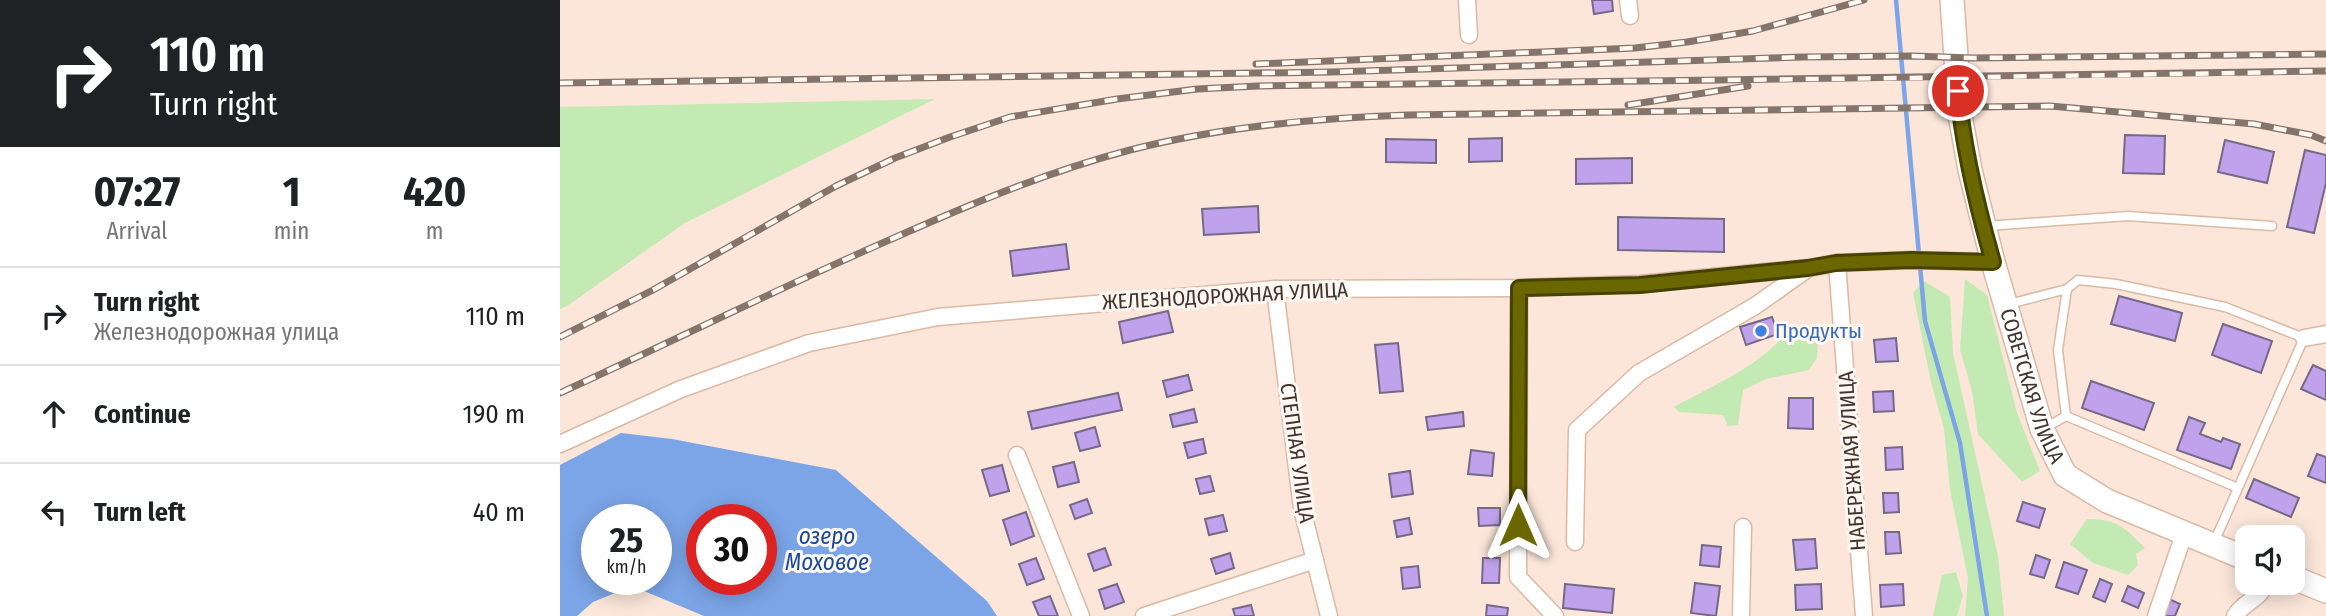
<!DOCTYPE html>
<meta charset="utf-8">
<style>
:root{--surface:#fff;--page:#f2f2f2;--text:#202124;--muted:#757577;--line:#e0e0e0}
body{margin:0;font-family:"Fira Sans Condensed",sans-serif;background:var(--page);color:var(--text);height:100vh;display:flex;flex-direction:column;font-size:26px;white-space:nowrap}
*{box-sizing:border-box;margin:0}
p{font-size:23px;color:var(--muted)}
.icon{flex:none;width:38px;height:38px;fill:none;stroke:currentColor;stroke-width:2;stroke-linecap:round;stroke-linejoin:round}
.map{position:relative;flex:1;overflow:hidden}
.panel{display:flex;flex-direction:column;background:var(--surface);width:560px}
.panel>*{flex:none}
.top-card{background:#202124;color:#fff;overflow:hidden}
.fabs{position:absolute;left:1675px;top:525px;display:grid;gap:14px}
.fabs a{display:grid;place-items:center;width:70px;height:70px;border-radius:14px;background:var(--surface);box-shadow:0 4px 18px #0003;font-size:35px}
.speed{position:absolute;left:21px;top:504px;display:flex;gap:14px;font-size:35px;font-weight:700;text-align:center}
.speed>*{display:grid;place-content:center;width:91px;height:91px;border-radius:50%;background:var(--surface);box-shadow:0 4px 18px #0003;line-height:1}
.speed small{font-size:18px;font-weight:400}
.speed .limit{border:10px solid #d22;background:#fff;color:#111}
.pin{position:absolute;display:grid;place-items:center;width:60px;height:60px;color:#fff;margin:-30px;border:4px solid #fff;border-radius:50%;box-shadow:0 2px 7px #0007}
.me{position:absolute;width:77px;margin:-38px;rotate:0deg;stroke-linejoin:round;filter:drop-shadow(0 0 5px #0008)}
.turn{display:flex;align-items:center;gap:24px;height:147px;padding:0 35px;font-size:32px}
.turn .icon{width:91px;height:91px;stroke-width:2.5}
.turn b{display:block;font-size:49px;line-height:60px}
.eta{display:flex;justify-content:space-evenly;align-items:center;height:119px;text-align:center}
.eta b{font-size:42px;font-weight:700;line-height:49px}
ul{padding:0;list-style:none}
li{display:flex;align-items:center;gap:21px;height:98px;padding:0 35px;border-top:2px solid var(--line)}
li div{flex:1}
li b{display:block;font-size:26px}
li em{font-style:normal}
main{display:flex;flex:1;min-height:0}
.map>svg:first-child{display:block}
.green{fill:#c4eab3}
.water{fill:#7ba5e7;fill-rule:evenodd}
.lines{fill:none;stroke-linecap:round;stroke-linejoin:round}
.stream{stroke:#7ba5e7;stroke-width:4.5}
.building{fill:#c0a1eb;stroke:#756988;stroke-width:2}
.service-casing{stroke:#dbb9a4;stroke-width:11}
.minor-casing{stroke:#dbb9a4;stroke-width:19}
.secondary-casing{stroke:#dbb9a4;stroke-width:26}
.service{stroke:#fff;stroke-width:8}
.minor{stroke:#fff;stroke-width:16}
.secondary{stroke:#fff;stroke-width:23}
.rail-casing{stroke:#84746a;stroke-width:7}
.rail{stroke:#fef7f2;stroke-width:4.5;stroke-dasharray:13;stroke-linecap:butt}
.route-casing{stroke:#464300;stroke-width:18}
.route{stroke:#6b6700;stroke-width:12}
.shop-dot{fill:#3f7fe0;stroke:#fef7f2;stroke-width:2.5}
.labels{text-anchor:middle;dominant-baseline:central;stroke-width:6;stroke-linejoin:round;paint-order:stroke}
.street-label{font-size:21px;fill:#43352d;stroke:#fef7f2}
.shop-label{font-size:21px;fill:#366cbe;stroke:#fef7f2;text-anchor:start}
.water-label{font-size:23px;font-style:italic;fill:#184a98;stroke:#fef7f2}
</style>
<main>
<section class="panel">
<div class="top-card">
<div class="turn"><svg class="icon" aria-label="right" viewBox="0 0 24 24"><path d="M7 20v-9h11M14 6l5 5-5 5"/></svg><div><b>110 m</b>Turn right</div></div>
</div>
<div class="eta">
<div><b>07:27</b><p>Arrival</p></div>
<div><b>1</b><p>min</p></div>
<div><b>420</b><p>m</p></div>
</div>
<ul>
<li><svg class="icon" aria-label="right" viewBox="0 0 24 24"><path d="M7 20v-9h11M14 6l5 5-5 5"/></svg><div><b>Turn right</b><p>Железнодорожная улица</p></div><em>110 m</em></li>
<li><svg class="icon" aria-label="ahead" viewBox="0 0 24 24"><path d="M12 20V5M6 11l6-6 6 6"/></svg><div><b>Continue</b></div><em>190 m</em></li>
<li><svg class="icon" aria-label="left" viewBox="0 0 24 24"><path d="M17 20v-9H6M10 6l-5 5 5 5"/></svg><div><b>Turn left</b></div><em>40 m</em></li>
</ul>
</section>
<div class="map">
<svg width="1766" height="616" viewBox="0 0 1766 616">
<rect width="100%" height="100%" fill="#fbe6d9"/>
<g class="green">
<polygon points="375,99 125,223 7,306 0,309 0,107"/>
<polygon points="1405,279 1427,295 1457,413 1480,471 1462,482 1418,434 1412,391 1400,350"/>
<polygon points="1364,281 1390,297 1393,353 1438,556 1444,616 1405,616 1408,578 1390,490 1384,429 1371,382 1353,293"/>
<path d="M1222 338 1258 342 1257 358 1249 370 1206 379 1183 390 1178 425 1168 426 1163 415 1119 412 1114 407C1152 386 1192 370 1222 338Z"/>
<path d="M1527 519C1558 519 1564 527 1585 548L1576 554 1578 565 1568 575 1533 563 1510 544Z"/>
<polygon points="1396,572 1403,596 1397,616 1373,616 1382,575"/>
</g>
<path class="water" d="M61 433 112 439 276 470 427 601 437 616H144L72 586 33 602 17 616H0V465ZM37 520H96V579H37ZM142 520H201V579H142Z"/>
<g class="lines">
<polyline class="stream" points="1336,0 1365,321 1400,443 1427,616"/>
</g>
<g class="building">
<polygon points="1032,0 1052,0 1053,11 1034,14"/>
<polygon points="1565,135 1605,136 1604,174 1563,173"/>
<polygon points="942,138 942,161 909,162 909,139"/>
<polygon points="826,139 876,140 876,163 826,162"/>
<polygon points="1665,140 1714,152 1707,183 1658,172"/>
<polygon points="1745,150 1766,155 1766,183 1754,233 1727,227"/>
<polygon points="1072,158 1072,183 1016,184 1016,159"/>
<polygon points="698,206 699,232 644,235 642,209"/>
<polygon points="1058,217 1164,219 1164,252 1058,250"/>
<polygon points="506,244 509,269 453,276 450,251"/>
<polygon points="1559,296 1622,313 1615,341 1551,324"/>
<polygon points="608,311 613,332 563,343 559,322"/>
<polygon points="1212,317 1218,334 1186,345 1180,327"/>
<polygon points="1663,324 1712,341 1701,373 1652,355"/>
<polygon points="1336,338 1338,361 1316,362 1314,340"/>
<polygon points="838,343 843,391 820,393 815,345"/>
<polygon points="1753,365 1766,371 1766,400 1741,389"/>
<polygon points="628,375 632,390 607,397 603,381"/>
<polygon points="1531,381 1594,403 1584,430 1522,408"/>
<polygon points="1333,391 1334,411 1314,412 1313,392"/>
<polygon points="558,393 562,410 472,429 468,412"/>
<polygon points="1229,398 1253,398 1253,429 1228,428"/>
<polygon points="634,409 637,422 613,427 610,415"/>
<polygon points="903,412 904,426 868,430 866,417"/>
<polygon points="1629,417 1645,423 1640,434 1661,442 1663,438 1680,444 1671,469 1617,450"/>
<polygon points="535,427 540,446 520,451 515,433"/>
<polygon points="643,439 646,453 628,458 624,443"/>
<polygon points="1342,447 1343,469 1326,470 1325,448"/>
<polygon points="911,450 934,453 932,476 908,474"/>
<polygon points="1757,454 1766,457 1766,483 1748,476"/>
<polygon points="514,462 519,482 498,487 493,467"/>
<polygon points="442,465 449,491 430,496 422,470"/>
<polygon points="850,471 853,494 832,497 829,474"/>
<polygon points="650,476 654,491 640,494 636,479"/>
<polygon points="1694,479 1739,498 1731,517 1686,498"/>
<polygon points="1323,493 1338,493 1339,512 1324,513"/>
<polygon points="527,499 532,513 515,519 510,505"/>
<polygon points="1463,502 1485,509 1479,528 1457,521"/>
<polygon points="918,508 940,508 940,525 919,526"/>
<polygon points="466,512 474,536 451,545 443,520"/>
<polygon points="663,515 667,531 649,535 645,519"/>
<polygon points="849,518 852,534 837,537 834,521"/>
<polygon points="1325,532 1339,532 1341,553 1326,554"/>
<polygon points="1255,539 1257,568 1236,570 1233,540"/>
<polygon points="1142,545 1161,547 1159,567 1140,565"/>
<polygon points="545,548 551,565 534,571 528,554"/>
<polygon points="670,553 674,568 656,574 651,559"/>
<polygon points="1476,555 1490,560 1484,578 1470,574"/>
<polygon points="476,558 484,579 467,585 459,564"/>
<polygon points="923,558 940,558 939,583 922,583"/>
<polygon points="1504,562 1527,570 1518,594 1496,587"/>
<polygon points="858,566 860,587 843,589 841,568"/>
<polygon points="1540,579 1552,584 1545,602 1533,597"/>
<polygon points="1135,583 1160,586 1156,616 1131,613"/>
<polygon points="557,584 564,602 545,609 539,590"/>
<polygon points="1005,584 1054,589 1052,613 1003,608"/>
<polygon points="1261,584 1262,609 1236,610 1235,585"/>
<polygon points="1343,584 1344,605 1321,607 1320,585"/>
<polygon points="1568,586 1584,593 1578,608 1562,601"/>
<polygon points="490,596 498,616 479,616 473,602"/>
<polygon points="1611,600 1620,604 1615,616 1603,616"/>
<polygon points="691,605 694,616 675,616 673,609"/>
<polygon points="927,605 948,608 947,616 926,616"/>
</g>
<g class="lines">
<g class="service-casing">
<g id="service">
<polyline points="1426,226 1568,216 1712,226"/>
<polyline points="1449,304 1507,289"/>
<polyline points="1485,428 1506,416"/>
<polyline points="1654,542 1664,520 1744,338 1665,307 1556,284 1518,280 1507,289 1498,350 1506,416 1678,488"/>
</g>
</g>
<g class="minor-casing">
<g id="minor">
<polyline points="907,0 909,35"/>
<polyline points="1068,0 1070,16"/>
<polyline points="1277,263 1304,616"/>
<polyline points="959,288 958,577 995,616"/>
<polyline points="715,289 742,509 769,616"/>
<polyline points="1744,338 1766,334"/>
<polyline points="0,444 121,389 249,343 378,317 715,289 959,288 1080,284 1248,268 1277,263 1351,260 1433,262"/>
<polyline points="457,455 521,616"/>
<polyline points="1015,542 1017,430 1079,373 1195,306 1246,270"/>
<polyline points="584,616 755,560"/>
<polyline points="1181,616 1183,527"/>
<polyline points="1596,616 1624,534"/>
<path d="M1675 616C1685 600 1699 601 1706 583"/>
</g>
</g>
<g class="secondary-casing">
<g id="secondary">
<path id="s1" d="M1392 0 1400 115 1410 170 1433 262 1482 429 1505 475 1547 501 1687 559"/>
<polyline points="1732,577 1766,591"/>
</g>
</g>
<use href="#service" class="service"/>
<use href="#minor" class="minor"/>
<use href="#secondary" class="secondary"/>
<g class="rail-casing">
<g id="rail">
<polyline points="696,64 1075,48 1127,42 1193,31 1304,0"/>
<polyline points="0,83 772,72 1243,57 1352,56 1413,58 1766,54"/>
<polyline points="1068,105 1188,86"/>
<path d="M0 337 93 290 276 186 335 158 390 137 450 117 557 99 637 89 698 86C1054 80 1410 79 1766 71"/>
<path d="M0 393C109 343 217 289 327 241 406 206 486 172 570 150 660 127 754 118 848 115L1490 106 1694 124 1751 135 1766 141"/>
</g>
</g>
<use href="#rail" class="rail"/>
</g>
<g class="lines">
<g class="route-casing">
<path id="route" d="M958 525 959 288 1080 285 1248 268 1276 263 1351 260 1433 262C1417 206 1403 149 1398 91"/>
</g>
<use href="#route" class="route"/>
</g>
<circle class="shop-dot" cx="1201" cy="331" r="7"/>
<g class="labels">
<g class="street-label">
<text transform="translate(665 296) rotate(-3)">ЖЕЛЕЗНОДОРОЖНАЯ УЛИЦА</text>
<text stroke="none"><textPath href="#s1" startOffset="396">СОВЕТСКАЯ УЛИЦА</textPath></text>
<text transform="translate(737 453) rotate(82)">СТЕПНАЯ УЛИЦА</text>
<text transform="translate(1292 461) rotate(-94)">НАБЕРЕЖНАЯ УЛИЦА</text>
</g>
<g class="shop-label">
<text x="1215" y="331">Продукты</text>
</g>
<g class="water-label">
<text x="267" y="536">озеро<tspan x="267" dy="26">Моховое</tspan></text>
</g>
</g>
</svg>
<div class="fabs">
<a><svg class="icon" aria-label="sound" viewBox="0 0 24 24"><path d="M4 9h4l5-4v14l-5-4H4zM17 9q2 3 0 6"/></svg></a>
</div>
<div class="speed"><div>25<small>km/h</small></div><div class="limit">30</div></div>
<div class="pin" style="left:1398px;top:91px;background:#d93025"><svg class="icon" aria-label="arrive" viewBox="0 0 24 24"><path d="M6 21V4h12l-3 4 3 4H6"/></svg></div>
<svg class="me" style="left:958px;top:525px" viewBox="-20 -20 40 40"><path d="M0-17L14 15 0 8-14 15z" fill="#6b6700" stroke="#fff" stroke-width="4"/></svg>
</div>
</main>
